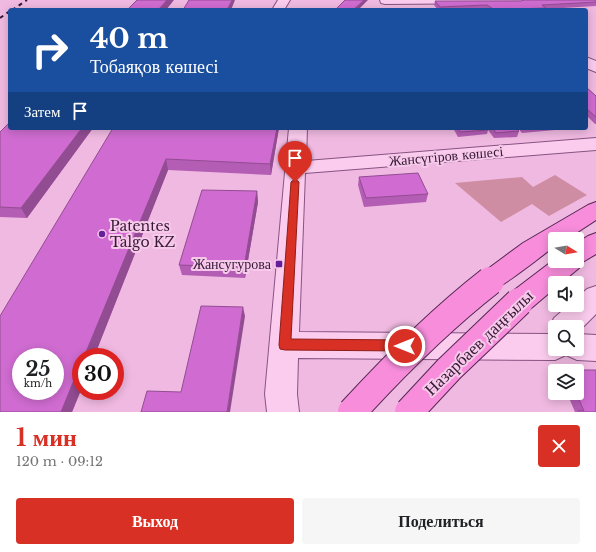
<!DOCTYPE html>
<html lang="ru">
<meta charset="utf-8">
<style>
:root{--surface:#fff;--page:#f6f6f6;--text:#202124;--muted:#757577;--accent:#d93025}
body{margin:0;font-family:"Libre Baskerville",serif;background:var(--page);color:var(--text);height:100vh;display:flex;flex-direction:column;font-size:15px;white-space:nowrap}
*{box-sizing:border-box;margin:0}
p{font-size:13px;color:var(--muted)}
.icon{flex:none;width:22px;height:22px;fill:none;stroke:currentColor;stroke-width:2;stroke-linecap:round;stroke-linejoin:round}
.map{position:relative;height:412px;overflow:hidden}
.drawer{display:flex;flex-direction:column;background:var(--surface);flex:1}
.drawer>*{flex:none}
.hud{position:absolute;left:8px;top:8px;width:580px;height:122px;border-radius:4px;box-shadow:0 2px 10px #0003;background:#1a4fa0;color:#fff;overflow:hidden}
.needle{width:26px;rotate:101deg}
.buttons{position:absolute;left:548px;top:232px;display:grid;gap:8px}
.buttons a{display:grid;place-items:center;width:36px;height:36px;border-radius:4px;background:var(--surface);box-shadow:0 2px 10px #0003;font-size:20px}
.speed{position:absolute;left:12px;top:348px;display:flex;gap:8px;font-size:20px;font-weight:700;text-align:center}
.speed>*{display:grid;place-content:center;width:52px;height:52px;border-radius:50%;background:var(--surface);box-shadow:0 2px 10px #0003;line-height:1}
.speed small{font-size:10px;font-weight:400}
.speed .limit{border:6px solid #d22;background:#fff;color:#111}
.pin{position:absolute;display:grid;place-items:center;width:34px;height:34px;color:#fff;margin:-41px -17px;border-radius:50% 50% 50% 0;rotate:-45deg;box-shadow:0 0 4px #0007}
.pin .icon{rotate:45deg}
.me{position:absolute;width:44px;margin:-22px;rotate:270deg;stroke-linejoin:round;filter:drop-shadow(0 0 3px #0008)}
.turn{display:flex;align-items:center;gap:14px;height:84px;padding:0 16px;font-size:18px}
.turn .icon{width:52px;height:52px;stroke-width:2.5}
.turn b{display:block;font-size:28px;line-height:34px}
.then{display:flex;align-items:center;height:38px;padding:0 16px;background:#0003;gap:8px;font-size:15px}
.round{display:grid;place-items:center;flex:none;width:42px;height:42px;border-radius:4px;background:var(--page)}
.summary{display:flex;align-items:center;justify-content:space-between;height:68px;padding:0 16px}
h1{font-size:24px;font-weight:700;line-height:30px;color:var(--accent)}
.cta{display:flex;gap:8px;margin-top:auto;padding:8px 16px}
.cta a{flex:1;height:46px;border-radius:4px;background:var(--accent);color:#fff;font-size:16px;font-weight:700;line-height:46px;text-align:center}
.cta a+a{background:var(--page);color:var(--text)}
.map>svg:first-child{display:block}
.green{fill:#ce8da2}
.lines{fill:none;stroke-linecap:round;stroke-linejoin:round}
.minor-casing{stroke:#875382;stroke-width:2}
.major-casing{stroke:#542852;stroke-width:2}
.minor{fill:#fbccee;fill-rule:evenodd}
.major{fill:#f88ddc;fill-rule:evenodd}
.rail{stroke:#351934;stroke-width:2;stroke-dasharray:4 4;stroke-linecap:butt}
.major-bridge-casing{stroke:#542852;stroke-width:30;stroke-linecap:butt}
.major-bridge{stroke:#f88ddc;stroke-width:28}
.wall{fill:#b35db4}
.shaded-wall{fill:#924c92}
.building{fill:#d06cd1;stroke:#924c92;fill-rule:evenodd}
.route{fill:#d93025;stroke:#8d1f18}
.poi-dot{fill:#64209a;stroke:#f7c9ea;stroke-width:1.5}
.labels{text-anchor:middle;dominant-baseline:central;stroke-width:4;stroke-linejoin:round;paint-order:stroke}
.street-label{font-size:14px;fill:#351934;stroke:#f7c9ea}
.poi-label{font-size:14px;fill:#351934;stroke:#f7c9ea;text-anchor:start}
.near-street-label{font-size:17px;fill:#351934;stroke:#f7c9ea}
</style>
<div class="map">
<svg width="596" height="412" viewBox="0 0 596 412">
<rect width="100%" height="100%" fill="#f0b9e1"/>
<polygon class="green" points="555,175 587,195 549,216 532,204 501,222 455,183 522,177 533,187"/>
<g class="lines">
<g class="minor-casing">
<g id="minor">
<polygon points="278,0 290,0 284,10 272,10"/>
<polygon points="380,0 526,0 524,2 520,3 385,4 381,3"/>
<polygon points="586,57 596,61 596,72 586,68"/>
<polygon points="289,128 307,128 306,161 596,138 596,150 305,173 299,332 553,334 550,327 554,318 569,305 577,305 577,298 587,289 596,286 596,314 577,333 577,327 555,327 555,349 577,349 577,334 596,335 596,361 577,360 566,355 555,360 298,358 297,394 299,412 267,412 265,394"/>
</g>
</g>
<g class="major-casing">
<g id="major">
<path d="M596 202V220L567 239H555V246C544 254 498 291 490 291 487 291 483 289 481 288L477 281 481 274 523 243 588 205Z"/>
<polygon points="596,233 596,254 581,263 579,268 561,283 555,283 555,288 529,310 519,313 509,310 506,302 509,294 555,259 555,261 577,261 577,243 588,236"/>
</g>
</g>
<use href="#minor" class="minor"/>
<use href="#major" class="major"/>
<g class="rail">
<polyline points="12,10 27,0"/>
<polyline points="0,18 10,11"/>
</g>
<g class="major-bridge-casing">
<g id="major-bridge">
<path d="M352 412C395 365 440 320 490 281"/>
<polyline points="409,412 449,369 519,302"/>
</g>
</g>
<use href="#major-bridge" class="major-bridge"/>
</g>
<g class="wall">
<polygon points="596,0 596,6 546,9 545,10 487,10 486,9 438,10 434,5 435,1"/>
<polygon points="586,87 596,96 596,124 595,124 586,115"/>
<polygon points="10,128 93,128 27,218 0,217 0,132"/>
<polygon points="113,128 279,128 271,175 168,170 94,357 81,357 81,390 72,412 0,412"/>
<polygon points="453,128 516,128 519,131 517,137 494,138 488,130 487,134 458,137"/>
<polygon points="518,128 577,128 522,133"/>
<polygon points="359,177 428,194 426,202 364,207 358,185"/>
<polygon points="257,191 258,202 245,278 182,275 179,265"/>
<polygon points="566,370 596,370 596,412 575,412 567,393 577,393 577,371 565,371"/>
</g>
<g class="shaded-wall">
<polygon points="167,0 174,0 166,10 158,10"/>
<polygon points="232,0 235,0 231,10 227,10"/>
<polygon points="364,0 368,0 358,10 353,10"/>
<polygon points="82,128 93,128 27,218 21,208"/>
<polygon points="277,128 279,128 271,175 270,164"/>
<polygon points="166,159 168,170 94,357 84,357"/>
<polygon points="257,191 258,202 245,278 244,267"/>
<polygon points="243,307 245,316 230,412 227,412"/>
<polygon points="81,363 81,390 72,412 61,412"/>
</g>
<g class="building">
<polygon points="137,0 167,0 158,10 127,10"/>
<polygon points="189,0 232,0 227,10 183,10"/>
<polygon points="345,0 364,0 353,10 335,10"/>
<polygon points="524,0 596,0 596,2 542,5 546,8 513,9 515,10 495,10 487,5 440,7 435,1 521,1"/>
<polygon points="586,87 596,96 596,117 586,108"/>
<polygon points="10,122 10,128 82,128 21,208 0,207 0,132"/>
<path d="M113 128H277L270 164 166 159 84 357H81V363L61 412H0V316ZM21 357H55V391H21Z"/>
<polygon points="458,128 487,128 488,130 460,132"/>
<polygon points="493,128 516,128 519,131 496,133"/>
<polygon points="418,173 428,194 366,198 359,177"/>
<polygon points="202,190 257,191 244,267 179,265"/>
<polygon points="201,306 243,307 227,412 141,412 147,391 181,392"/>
<polygon points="566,370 596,370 596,412 579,412 579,410 584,411 576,393 577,393 577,371 567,371"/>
</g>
<polygon class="route" points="295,179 299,182 291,339 405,340 409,342 411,346 409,349 405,351 285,350 280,349 279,345 291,182"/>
<g class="poi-dot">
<circle cx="102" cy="234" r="4"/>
<rect x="275" y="260" width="8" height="8" rx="2"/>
</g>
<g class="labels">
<g class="street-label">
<text transform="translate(446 156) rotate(-5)">Жансүгіров көшесі</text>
</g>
<g class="poi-label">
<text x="110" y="226">Patentes<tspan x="110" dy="16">Talgo KZ</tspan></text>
<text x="271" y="264" text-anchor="end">Жансугурова</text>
</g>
<g class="near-street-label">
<text transform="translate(479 343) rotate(-44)">Назарбаев даңғылы</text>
</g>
</g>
</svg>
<div class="buttons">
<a><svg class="needle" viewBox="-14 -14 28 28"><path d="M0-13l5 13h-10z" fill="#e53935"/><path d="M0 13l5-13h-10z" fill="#757577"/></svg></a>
<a><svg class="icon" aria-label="sound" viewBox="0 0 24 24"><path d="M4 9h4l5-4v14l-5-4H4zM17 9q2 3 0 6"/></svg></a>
<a><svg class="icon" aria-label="search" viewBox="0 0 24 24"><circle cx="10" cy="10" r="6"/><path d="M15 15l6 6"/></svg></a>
<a><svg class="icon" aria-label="layers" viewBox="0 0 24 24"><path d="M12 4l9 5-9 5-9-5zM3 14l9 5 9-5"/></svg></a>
</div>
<div class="speed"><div>25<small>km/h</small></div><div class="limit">30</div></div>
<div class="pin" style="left:295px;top:182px;background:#d93025"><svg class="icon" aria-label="arrive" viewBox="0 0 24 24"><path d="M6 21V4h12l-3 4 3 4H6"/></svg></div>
<svg class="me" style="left:405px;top:346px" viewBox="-20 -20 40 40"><circle r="17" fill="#d93025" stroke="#fff" stroke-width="3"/><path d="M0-11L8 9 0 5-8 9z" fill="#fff"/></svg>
<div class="hud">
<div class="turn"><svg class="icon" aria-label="right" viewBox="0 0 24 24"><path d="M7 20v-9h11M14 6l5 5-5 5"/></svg><div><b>40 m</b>Тобаяқов көшесі</div></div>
<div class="then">Затем<svg class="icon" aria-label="arrive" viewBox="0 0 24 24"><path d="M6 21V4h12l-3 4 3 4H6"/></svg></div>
</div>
</div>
<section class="drawer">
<div class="summary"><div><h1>1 мин</h1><p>120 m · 09:12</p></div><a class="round" style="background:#d93025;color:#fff"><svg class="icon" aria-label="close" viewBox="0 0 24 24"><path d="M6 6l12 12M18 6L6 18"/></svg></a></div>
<div class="cta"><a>Выход</a><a>Поделиться</a></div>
</section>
